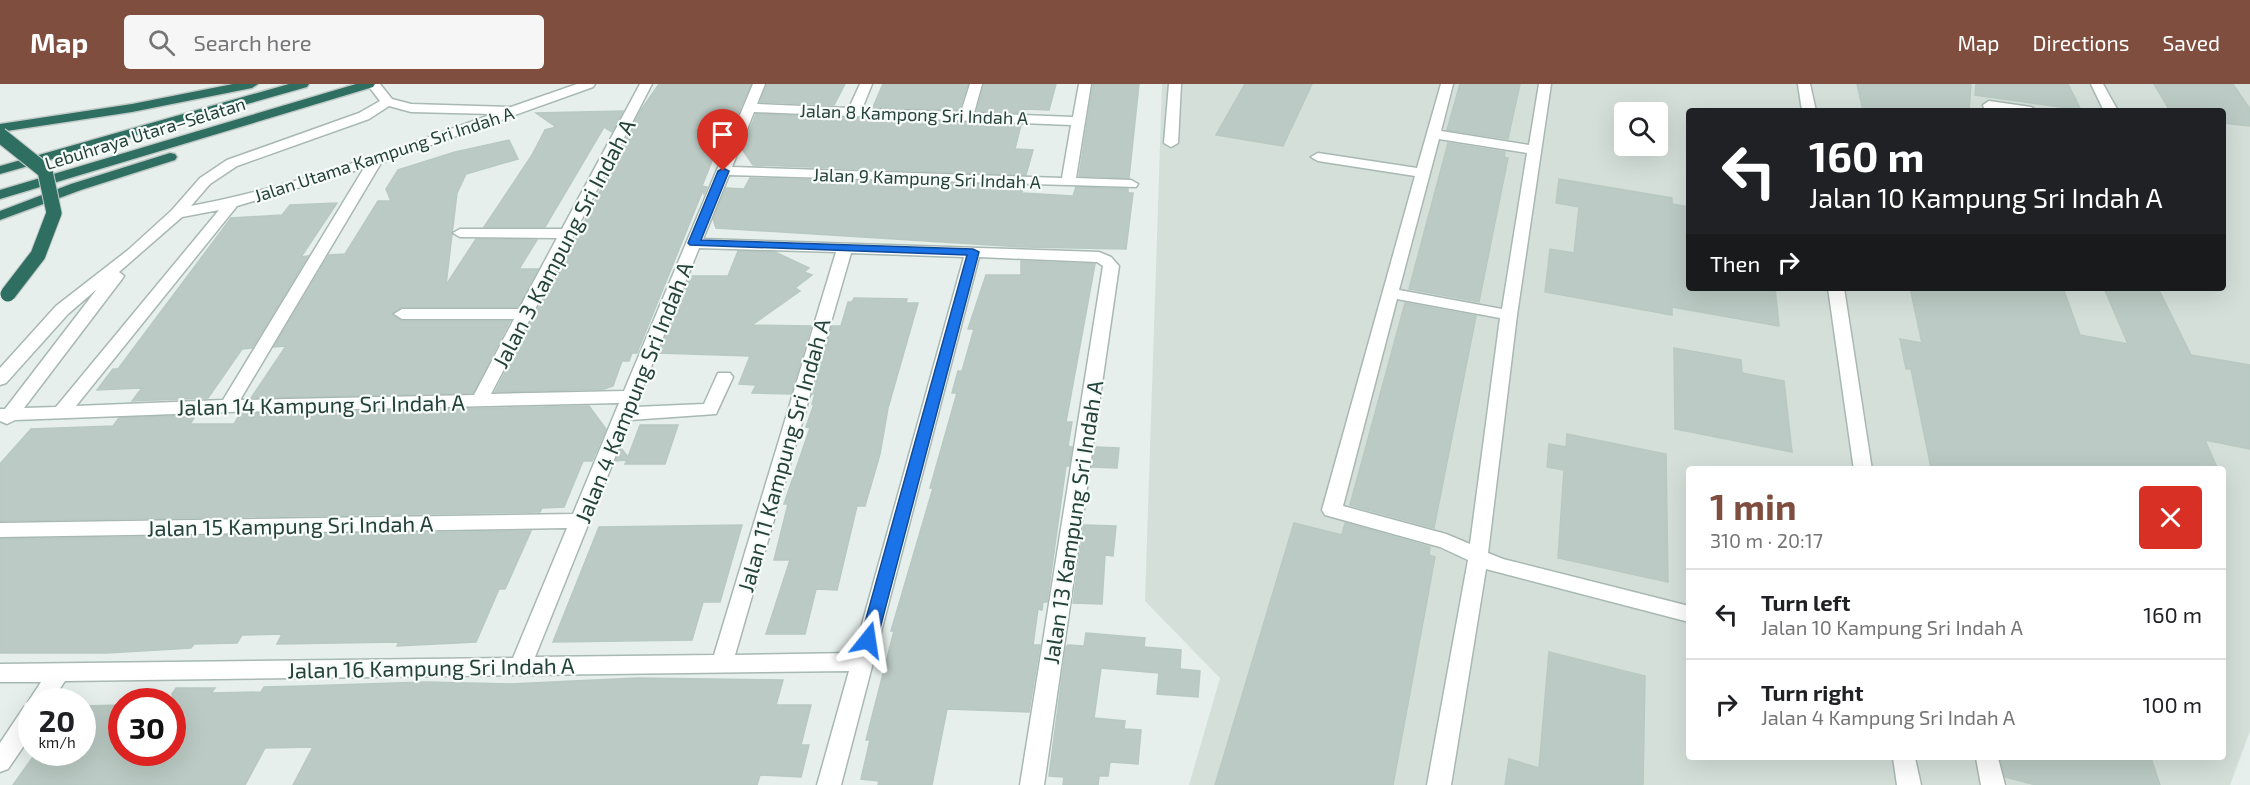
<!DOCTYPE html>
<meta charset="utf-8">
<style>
:root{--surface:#fff;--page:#f6f6f6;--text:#202124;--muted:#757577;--line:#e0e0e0;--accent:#7f4e3f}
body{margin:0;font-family:"Exo 2",sans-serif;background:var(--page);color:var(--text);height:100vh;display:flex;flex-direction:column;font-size:22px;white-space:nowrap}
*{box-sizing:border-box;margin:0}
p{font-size:20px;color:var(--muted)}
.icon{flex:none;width:33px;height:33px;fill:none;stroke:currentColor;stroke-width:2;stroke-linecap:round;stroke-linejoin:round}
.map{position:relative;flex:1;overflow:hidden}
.panel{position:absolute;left:1686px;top:382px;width:540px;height:294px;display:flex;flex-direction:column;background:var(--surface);border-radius:6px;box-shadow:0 6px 24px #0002}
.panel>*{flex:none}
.banner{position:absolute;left:1686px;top:24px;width:540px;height:183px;border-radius:6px;box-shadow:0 6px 24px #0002;background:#202124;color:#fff;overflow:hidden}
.fabs{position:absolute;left:1614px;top:18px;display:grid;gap:12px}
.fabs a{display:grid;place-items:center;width:54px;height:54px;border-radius:6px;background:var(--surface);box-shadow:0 6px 24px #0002;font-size:30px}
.speed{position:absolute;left:18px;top:604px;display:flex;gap:12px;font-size:30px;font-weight:700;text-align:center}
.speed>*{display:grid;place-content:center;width:78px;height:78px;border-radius:50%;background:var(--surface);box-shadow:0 6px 24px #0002;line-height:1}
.speed small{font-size:15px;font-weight:400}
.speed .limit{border:9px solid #d22;background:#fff;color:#111}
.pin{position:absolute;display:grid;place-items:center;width:51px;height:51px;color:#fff;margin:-62px -26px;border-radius:50% 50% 50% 0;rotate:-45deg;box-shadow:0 0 6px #0007}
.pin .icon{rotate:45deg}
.me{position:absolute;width:66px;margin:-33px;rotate:15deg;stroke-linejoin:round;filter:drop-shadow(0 0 4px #0008)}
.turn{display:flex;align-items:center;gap:21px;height:126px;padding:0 24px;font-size:27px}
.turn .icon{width:78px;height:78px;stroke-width:2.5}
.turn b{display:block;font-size:42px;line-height:51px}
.then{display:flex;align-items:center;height:57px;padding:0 24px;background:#0003;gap:12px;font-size:22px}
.round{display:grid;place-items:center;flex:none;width:63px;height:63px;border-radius:6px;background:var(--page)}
.head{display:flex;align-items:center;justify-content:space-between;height:102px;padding:0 24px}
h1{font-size:36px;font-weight:700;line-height:45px;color:var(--accent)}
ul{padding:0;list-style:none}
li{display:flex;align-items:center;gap:18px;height:90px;padding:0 24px;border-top:2px solid var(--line)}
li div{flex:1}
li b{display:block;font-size:22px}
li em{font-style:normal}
header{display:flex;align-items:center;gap:36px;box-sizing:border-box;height:84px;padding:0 30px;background:var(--accent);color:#fff}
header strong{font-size:28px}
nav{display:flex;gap:33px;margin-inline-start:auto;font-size:21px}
.search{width:420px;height:54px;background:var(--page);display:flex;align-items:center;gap:15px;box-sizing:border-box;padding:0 21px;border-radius:6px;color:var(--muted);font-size:22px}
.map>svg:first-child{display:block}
.built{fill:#d4dfda;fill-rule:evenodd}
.building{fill:#bbcac4;stroke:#b8c9c2;stroke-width:1.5}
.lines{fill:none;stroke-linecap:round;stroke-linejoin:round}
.minor-casing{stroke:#a8b8b2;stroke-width:3}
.highway-casing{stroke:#c2cac8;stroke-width:3}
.minor{fill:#fff;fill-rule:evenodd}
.highway{fill:#2f6f62;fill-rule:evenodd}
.highway-bridge-casing{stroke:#c2cac8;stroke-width:17;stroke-linecap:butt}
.highway-bridge{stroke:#2f6f62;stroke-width:15}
.route{fill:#1a73e8;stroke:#114b97;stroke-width:1.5}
.labels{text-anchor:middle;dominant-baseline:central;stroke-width:4.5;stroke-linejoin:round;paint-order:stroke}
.far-street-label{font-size:18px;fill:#24423a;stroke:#f7fbf9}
.street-label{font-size:22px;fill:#24423a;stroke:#f7fbf9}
</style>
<header>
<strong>Map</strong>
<div class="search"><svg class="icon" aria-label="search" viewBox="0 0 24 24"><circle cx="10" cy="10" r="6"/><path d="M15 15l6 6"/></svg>Search here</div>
<nav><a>Map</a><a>Directions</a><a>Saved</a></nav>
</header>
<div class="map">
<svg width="2250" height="701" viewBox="0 0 2250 701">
<rect width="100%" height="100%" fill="#e6efeb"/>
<path class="built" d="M1162 0H2250V647L2230 701H1189L1220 594 1145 517ZM1689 27H2223V204H1689ZM1624 28H1658V62H1624ZM1689 386H2223V674H1689Z"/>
<g class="building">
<polygon points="659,0 751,0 730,48 726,42 702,102 707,103 704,110 703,106 637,269 632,269 629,277 622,277 613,302 604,305 495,308 559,184 561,184 641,26"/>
<polygon points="767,0 845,0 834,21 760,18"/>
<polygon points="883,0 968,0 959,26 873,23"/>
<polygon points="984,0 1056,0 1049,26 1025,25 1024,29 977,27"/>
<polygon points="1093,0 1139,0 1129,94 1079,92"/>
<polygon points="1245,0 1312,0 1283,62 1216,51"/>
<polygon points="1460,0 1520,0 1508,55 1447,46"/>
<polygon points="1857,0 1971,0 1969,27 1863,27"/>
<polygon points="1976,0 2068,0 2081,26 1975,11"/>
<polygon points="2154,0 2233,0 2250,25 2250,42 2223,39 2223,27 2170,27"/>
<polygon points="623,27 612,48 604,43 545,143 484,143 532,71 545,46 556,43 536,29"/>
<polygon points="756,30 1021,41 1015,65 1033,66 1026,91 753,81 742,65"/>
<polygon points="509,56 518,75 466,90 457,109 446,201 476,155 537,156 519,185 538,185 518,223 402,223 392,229 402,237 510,237 473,309 251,314 286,262 274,263 329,171 345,170 378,117 391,117 386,105 398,86 455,68"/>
<polygon points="1448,59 1505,68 1504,73 1508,74 1479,218 1409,205"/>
<polygon points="750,94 1023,102 1022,109 1073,112 1076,103 1128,105 1128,109 1133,109 1126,165 1022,163 716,144 713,135 726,104 744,105"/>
<polygon points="1559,95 1672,114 1672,120 1689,123 1689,204 1775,204 1779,242 1672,223 1672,231 1545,208 1550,165 1574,169 1579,123 1556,119"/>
<polygon points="337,119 301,173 308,172 252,264 242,265 208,314 132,317 142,304 97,306 113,285 118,285 231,134 282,131 290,121"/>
<polygon points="738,167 775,168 809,184 804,188 812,191 795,204 800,207 752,241 811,242 791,310 752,309 756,301 739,300 750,272 659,269 690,192 728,192"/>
<polygon points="1021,177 1095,180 1066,338 1072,338 1068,362 1072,363 1069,382 1066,382 1047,518 1043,518 1042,526 1038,525 1033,561 1040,561 1029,628 947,625 932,701 878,701 879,697 861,695 870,656 866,656 894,547 891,547 933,404 930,404 957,309 952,309 958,287 962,287 974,245 968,245 986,191 1021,191"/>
<polygon points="1910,204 2063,204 2080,251 2128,260 2104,204 2158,204 2191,271 2250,281 2250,365 2205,356 2218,386 1931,384 1911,285 1906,285 1900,255 1922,259"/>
<polygon points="854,214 907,215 906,219 918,219 888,324 880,370 865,422 857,422 837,506 816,505 805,550 766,550 790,476 774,476 788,420 784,420 810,344 806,343 814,320 812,320 815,310 813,310 832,242 841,242 848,218 852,218"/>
<polygon points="1405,219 1476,232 1434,444 1350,421"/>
<polygon points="1674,264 1741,276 1742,289 1784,297 1792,368 1675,345"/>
<polygon points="589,322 606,345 592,377 583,377 564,423 542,424 540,428 0,437 0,380 31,345 113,342 119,334 196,331 190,340 234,340 240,330"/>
<polygon points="640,341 678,341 665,380 625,380 627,376 616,377 621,364 628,373"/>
<polygon points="1567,350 1666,370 1668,498 1558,474 1564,386 1547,383 1549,360 1566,363"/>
<polygon points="1095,363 1119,364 1117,384 1092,383"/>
<polygon points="1294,439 1342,451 1345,439 1430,463 1429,471 1435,473 1393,701 1215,701"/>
<polygon points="742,441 720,518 703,518 692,556 553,558 599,443"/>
<polygon points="1084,441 1116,442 1113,472 1105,471 1102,520 1073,519"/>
<polygon points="531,447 505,505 499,505 476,558 397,562 399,558 277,560 282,550 242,551 237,559 194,560 191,564 107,569 0,569 0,455"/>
<polygon points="1086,549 1145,554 1144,563 1181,566 1180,585 1200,587 1198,613 1157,610 1159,589 1101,584 1094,634 1125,637 1124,645 1141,646 1138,680 1110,678 1108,692 1099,692 1098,701 1063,701 1064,693 1049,692 1066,563 1068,561 1084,562"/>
<polygon points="1549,568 1645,592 1643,701 1505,701 1509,675 1539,684"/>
<polygon points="637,594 783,596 776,621 811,621 801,661 809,661 801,693 760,691 757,701 293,701 313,663 265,664 245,701 13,701 35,670 82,669 82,622 122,621 122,669 172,669 172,610 176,604 215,604 211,609 261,608 264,603 303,602 426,598 510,600"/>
<polygon points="2000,674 2151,674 2160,701 2036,701 2005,693"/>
</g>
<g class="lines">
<g class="minor-casing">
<g id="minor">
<path d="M367 0H380L392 15 411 20 511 23 577 0H595L593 3 381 79 240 316 474 311 514 235H402L394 230 402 225H519L557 154 460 153 453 149 460 145H562L640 0H652L491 310 624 307 753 0H765L757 20 849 24 860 0H872L862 25 961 28 970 0H982L974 29 1073 33 1079 0H1091L1076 94 1131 96 1138 100 1136 103 729 91 703 155 1099 168 1111 173 1119 182 1044 701H1020L1103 182 1097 178 979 173 841 701H817L849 587 65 597 51 618H32V650L8 685 0 688V659L24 623 30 621 28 618 41 598H0V580L513 574 567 444 0 453V439L573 430 619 319 228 328 15 336 7 340 0 337V325H5L97 205 68 230 6 299 0 301V284L56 222 128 166 172 126 200 94 227 76 359 29 380 17ZM389 22 411 28 493 30C395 65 294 103 191 122L210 100 237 82 369 35ZM754 28 1071 41 1062 94 732 83ZM364 84 223 316 76 322 237 122ZM219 126 56 323 24 324 122 195 124 192 119 188 182 133ZM699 164 836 168 714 571 535 573 630 336 716 330 733 293 730 289H718L704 320 635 323ZM851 169 964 173 854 569 735 571Z"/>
<polygon points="1169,0 1181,0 1178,59 1171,63 1164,59"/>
<path d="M1441 0H1453L1441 47 1529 61 1539 0H1551L1517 231 1488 469 1503 475 1689 522V538L1486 485 1451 701H1427L1468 476 1440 463 1325 431 1322 426 1415 92 1318 77 1311 73 1318 69 1417 84ZM1439 55 1527 69 1502 225 1399 206ZM1397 215 1500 234 1470 460 1446 450 1343 422Z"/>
<polygon points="1798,0 1810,0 1816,27 1802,27"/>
<polygon points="2091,0 2103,0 2118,27 2104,27"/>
<polygon points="1989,17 2031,23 2038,27 2004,27 1984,24 1983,21"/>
<polygon points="1828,204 1844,204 1872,386 1854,386"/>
<polygon points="1893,674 1915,674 1921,701 1897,701"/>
<polygon points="1976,674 1998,674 2005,701 1981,701"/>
</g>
</g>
<g class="highway-casing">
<g id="highway">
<polygon points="233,0 258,0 252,4 132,28 0,48 0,40 132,20"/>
<polygon points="289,0 309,0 307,3 0,90 0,82"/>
<polygon points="356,0 375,0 373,3 0,115 0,106"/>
<polygon points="170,69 175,70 177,73 175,76 81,106 0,136 0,127 71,100"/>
</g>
</g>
<use href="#minor" class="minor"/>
<use href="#highway" class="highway"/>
<g class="highway-bridge-casing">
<polyline id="highway-bridge" points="0,51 45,87 54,129 38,171 8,210"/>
</g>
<use href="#highway-bridge" class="highway-bridge"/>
</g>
<polygon class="route" points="723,84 729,87 701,156 973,165 979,168 877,556 874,560 868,562 863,560 860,556 967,171 690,161 688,159 718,87"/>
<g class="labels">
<g class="far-street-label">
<text transform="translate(914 30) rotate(2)">Jalan 8 Kampong Sri Indah A</text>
<text transform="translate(145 49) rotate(-17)">Lebuhraya Utara–Selatan</text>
<text transform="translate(384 70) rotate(-18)">Jalan Utama Kampung Sri Indah A</text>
<text transform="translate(927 94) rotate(2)">Jalan 9 Kampung Sri Indah A</text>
</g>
<g class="street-label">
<text transform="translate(563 159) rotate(-62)">Jalan 3 Kampung Sri Indah A</text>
<text transform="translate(633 308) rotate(-68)">Jalan 4 Kampung Sri Indah A</text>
<text transform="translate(321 320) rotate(-1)">Jalan 14 Kampung Sri Indah A</text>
<text transform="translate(783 371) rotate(-74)">Jalan 11 Kampung Sri Indah A</text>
<text transform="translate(1072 438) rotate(-81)">Jalan 13 Kampung Sri Indah A</text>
<text transform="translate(290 441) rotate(-1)">Jalan 15 Kampung Sri Indah A</text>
<text transform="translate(431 583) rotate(-1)">Jalan 16 Kampung Sri Indah A</text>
</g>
</g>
</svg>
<div class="fabs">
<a><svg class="icon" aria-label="search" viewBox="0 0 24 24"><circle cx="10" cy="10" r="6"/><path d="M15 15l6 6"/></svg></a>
</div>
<div class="speed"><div>20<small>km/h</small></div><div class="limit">30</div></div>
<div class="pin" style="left:723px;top:87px;background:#d93025"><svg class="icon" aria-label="arrive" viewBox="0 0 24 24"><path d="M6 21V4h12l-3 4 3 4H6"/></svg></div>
<svg class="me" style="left:868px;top:556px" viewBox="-20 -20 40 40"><path d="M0-17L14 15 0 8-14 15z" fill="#1a73e8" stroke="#fff" stroke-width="4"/></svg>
<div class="banner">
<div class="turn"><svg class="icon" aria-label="left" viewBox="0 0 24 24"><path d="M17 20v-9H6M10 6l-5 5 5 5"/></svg><div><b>160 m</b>Jalan 10 Kampung Sri Indah A</div></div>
<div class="then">Then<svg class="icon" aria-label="right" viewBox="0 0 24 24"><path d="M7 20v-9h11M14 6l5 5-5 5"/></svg></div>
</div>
<section class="panel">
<div class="head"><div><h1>1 min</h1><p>310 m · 20:17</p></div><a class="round" style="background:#d93025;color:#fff"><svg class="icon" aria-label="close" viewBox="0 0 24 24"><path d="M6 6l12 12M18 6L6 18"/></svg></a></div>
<ul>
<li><svg class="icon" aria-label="left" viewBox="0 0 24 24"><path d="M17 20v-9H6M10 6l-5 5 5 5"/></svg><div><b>Turn left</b><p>Jalan 10 Kampung Sri Indah A</p></div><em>160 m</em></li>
<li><svg class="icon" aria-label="right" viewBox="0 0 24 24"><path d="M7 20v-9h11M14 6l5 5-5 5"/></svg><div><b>Turn right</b><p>Jalan 4 Kampung Sri Indah A</p></div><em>100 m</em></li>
</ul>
</section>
</div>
